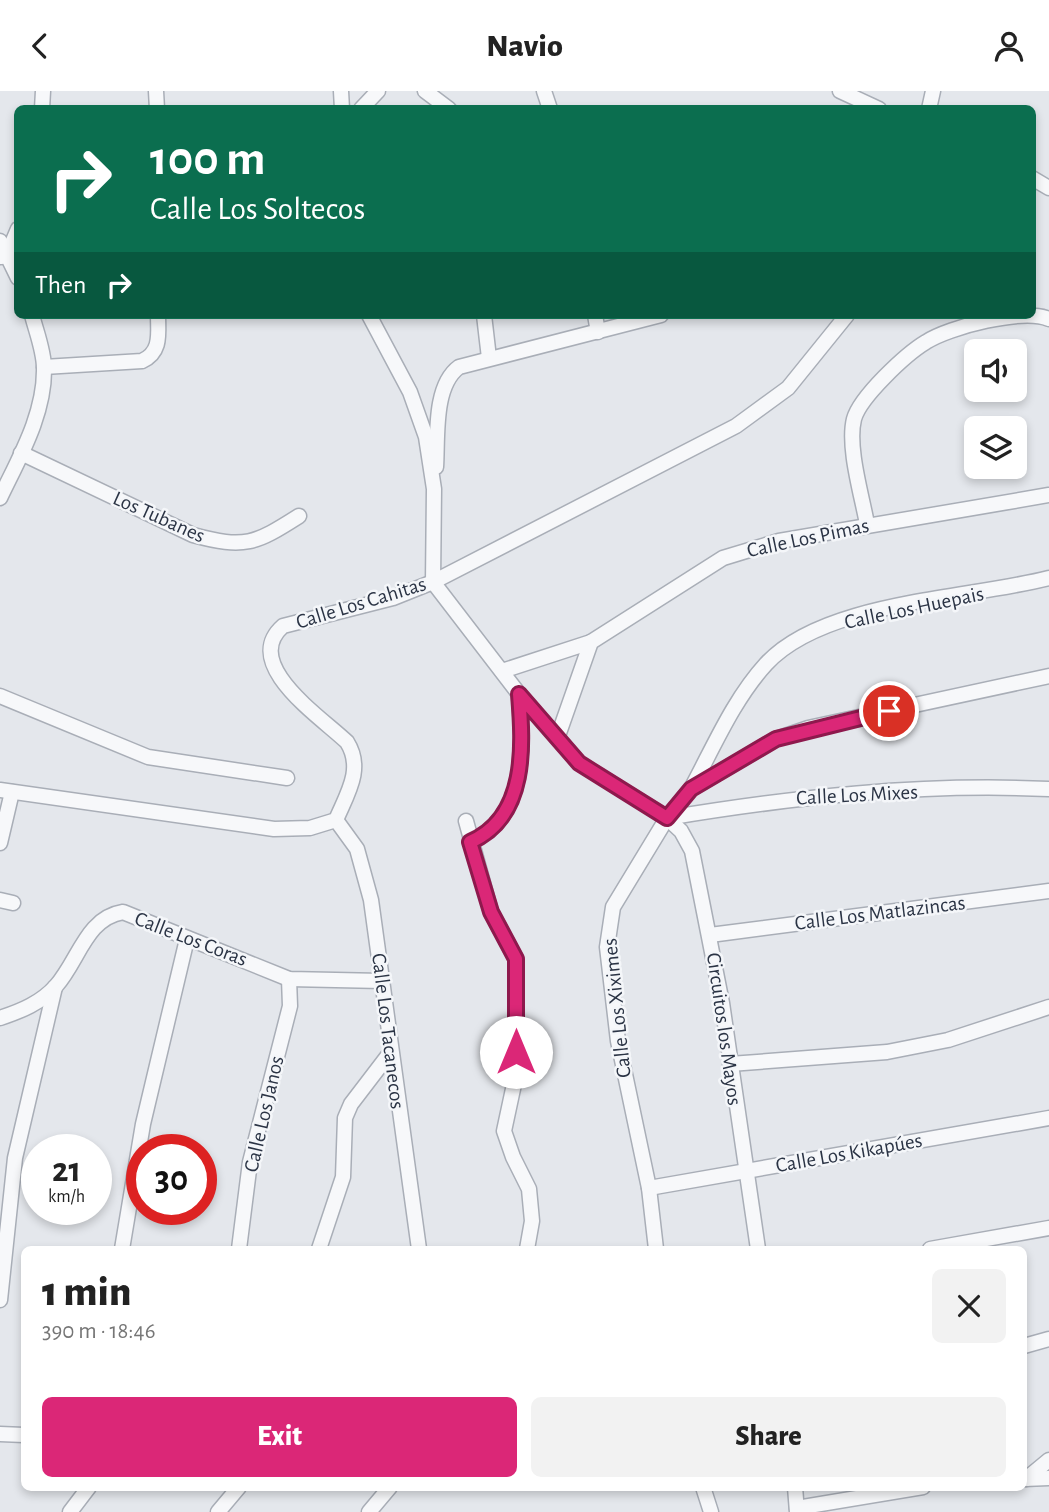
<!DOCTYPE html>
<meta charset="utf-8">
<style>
:root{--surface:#fff;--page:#f2f2f2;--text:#222;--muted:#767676;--accent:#db2777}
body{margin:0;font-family:"Alegreya Sans",sans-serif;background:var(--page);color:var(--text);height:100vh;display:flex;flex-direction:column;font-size:26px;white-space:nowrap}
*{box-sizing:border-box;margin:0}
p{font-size:23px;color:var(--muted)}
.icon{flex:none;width:38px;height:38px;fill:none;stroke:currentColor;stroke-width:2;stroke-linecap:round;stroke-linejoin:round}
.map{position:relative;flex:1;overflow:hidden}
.details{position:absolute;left:21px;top:1155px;width:1006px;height:245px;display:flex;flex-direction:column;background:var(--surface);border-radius:10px;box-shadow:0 4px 10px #0003}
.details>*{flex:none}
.banner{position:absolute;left:14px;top:14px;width:1022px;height:214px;border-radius:10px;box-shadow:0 4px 10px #0003;background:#0b6e4f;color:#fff;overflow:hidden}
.buttons{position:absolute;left:964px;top:248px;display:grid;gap:14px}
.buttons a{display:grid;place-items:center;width:63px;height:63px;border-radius:10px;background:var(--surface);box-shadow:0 4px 10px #0003;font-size:35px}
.speed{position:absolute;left:21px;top:1043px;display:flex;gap:14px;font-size:35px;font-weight:700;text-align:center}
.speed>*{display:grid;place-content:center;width:91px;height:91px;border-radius:50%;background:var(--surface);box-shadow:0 4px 10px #0003;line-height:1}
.speed small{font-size:18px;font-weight:400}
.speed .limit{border:10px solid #d22;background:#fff;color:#111}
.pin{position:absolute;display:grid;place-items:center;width:60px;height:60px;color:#fff;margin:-30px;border:4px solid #fff;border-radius:50%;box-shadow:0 2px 7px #0007}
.me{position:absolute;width:77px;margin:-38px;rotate:0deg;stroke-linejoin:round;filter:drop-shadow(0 0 5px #0008)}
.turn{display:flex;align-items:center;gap:24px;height:147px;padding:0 21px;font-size:32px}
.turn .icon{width:91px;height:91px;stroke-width:2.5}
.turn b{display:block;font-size:49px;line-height:60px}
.then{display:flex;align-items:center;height:66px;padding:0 21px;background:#0003;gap:14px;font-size:26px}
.round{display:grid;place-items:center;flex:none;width:74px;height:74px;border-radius:10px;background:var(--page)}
.summary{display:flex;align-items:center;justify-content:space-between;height:119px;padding:0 21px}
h1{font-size:42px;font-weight:800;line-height:52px}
.button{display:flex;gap:14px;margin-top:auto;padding:14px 21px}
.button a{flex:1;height:80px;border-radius:10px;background:var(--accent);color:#fff;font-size:28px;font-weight:800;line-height:80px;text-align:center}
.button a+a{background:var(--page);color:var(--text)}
header{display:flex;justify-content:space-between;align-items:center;height:91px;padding:0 21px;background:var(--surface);font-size:32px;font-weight:800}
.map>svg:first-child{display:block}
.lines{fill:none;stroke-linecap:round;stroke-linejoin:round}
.minor-casing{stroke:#a9aeb7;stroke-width:17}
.minor{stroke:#f7f8fa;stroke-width:14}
.route-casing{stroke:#8e194d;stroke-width:18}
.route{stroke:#db2777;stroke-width:12}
.labels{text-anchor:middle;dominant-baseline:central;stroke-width:5;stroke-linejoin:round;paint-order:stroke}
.street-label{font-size:21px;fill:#2b3445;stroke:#f4f6f9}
</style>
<header><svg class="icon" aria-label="back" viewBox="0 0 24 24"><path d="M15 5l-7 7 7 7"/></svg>Navio<svg class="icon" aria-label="person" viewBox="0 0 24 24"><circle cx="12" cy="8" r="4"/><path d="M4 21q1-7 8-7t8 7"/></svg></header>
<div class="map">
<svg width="1049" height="1421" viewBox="0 0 1049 1421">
<rect width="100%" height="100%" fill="#e4e7ec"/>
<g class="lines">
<g class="minor-casing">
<g id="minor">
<polyline points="156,0 157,18"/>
<polyline points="341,0 342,18"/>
<polyline points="425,0 449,18"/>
<polyline points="544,0 550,18"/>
<polyline points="840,0 879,18"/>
<polyline points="42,18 43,0"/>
<polyline points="361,18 378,0"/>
<polyline points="929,18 933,0"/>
<polyline points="1032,87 1049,97"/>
<polyline points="0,150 18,187"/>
<polyline points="1,166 7,164 18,138"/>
<polyline points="369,224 410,301 426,346 434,398 433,491 519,603 579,672 667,727 681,740 692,760 722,912 758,1158"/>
<polyline points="484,224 489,267"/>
<polyline points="595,224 598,241"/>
<path d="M44 276 142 270C162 261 158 242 158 224"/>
<path d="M21 362 193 444C245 458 255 453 299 425"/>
<path d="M436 376C438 347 433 295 459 276L661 224"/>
<path d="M0 407C19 367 45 323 44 277 44 260 36 240 32 224"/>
<path d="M867 433C862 405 847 356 854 328 860 306 906 263 926 251 949 236 1023 217 1049 228"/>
<polyline points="502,580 591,551"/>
<polyline points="0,605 148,666 287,687"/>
<polyline points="558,645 591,551 723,467 779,450 1049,404"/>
<path d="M692 696C714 655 734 608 766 573 824 510 968 508 1049 487"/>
<path d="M0 699 274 738 310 737 336 729C347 703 364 678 347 651 321 626 240 573 283 535L393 507 433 491 736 335 788 297 847 224"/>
<path d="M667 727C794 706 920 692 1049 698"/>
<polyline points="336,729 357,758 371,809 419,1158"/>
<polyline points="466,730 491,821 516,868 516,984 504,1040 513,1066 529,1098 532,1130 527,1158"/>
<path d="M470 751C528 726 523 655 519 603"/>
<polyline points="0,752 12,701"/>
<polyline points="0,809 13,812"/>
<polyline points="710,844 1049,800"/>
<path d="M0 927C21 920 41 912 56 895 79 869 86 827 123 821L289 888 382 890"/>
<polyline points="730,973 887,961 948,949 1049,916"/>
<polyline points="649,1097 1049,1027"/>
<polyline points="122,1158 143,1033 187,848"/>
<polyline points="239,1158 250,1071 290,915 289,888"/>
<polyline points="319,1158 343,1086 345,1027 351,1013 390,962"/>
<polyline points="656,1158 649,1097 618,950 607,856 613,816 667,727 691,698 776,648 808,637 1049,585"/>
<polyline points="930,1158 1049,1137"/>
<polyline points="0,1209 15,1067 55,896"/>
<polyline points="1024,1255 1049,1248"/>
<polyline points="0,1343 24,1344"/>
<polyline points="1024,1388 1049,1387"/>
<polyline points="1026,1388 1049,1369"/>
<polyline points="703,1396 711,1421"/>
<polyline points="795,1396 797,1421"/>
<polyline points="797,1417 923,1396"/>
<polyline points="70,1421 89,1396"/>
<polyline points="218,1421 239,1396"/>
<polyline points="369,1421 390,1396"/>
</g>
</g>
<use href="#minor" class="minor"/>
</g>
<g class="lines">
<g class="route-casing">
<path id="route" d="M516 961V868L491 821 470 751C528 726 523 654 519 603L579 672 667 727 691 698 776 648 889 620"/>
</g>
<use href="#route" class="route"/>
</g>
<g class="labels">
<g class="street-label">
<text transform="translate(159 426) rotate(24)">Los Tubanes</text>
<text transform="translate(808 447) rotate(-12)">Calle Los Pimas</text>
<text transform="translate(361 512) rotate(-17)">Calle Los Cahitas</text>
<text transform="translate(914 517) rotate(-12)">Calle Los Huepais</text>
<text transform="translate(857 704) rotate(-3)">Calle Los Mixes</text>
<text transform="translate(880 822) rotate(-7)">Calle Los Matlazincas</text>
<text transform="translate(191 848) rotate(21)">Calle Los Coras</text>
<text transform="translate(617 917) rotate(-96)">Calle Los Xiximes</text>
<text transform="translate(724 938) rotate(82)">Circuitos los Mayos</text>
<text transform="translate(388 940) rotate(83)">Calle Los Tacanecos</text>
<text transform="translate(264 1023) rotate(-77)">Calle Los Janos</text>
<text transform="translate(849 1062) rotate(-10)">Calle Los Kikapúes</text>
</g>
</g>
</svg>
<div class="buttons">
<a><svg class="icon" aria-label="sound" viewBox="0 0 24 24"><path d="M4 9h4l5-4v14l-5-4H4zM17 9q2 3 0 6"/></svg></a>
<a><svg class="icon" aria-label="layers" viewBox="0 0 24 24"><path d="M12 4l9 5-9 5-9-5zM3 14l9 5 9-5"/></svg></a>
</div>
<div class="speed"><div>21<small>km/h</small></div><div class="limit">30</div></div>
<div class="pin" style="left:889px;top:620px;background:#d93025"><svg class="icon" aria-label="arrive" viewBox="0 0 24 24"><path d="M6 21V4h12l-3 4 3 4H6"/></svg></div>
<svg class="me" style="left:516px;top:961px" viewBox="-20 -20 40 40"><circle r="19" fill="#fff"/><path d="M0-13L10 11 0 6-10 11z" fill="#db2777"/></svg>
<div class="banner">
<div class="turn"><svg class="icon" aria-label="right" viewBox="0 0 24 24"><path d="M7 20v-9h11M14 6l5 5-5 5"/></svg><div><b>100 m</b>Calle Los Soltecos</div></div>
<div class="then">Then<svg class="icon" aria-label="right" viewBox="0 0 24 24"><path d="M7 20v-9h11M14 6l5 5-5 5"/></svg></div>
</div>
<section class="details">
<div class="summary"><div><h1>1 min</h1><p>390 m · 18:46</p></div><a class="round"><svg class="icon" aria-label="close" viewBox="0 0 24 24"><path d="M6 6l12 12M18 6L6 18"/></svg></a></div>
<div class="button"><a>Exit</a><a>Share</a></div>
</section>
</div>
